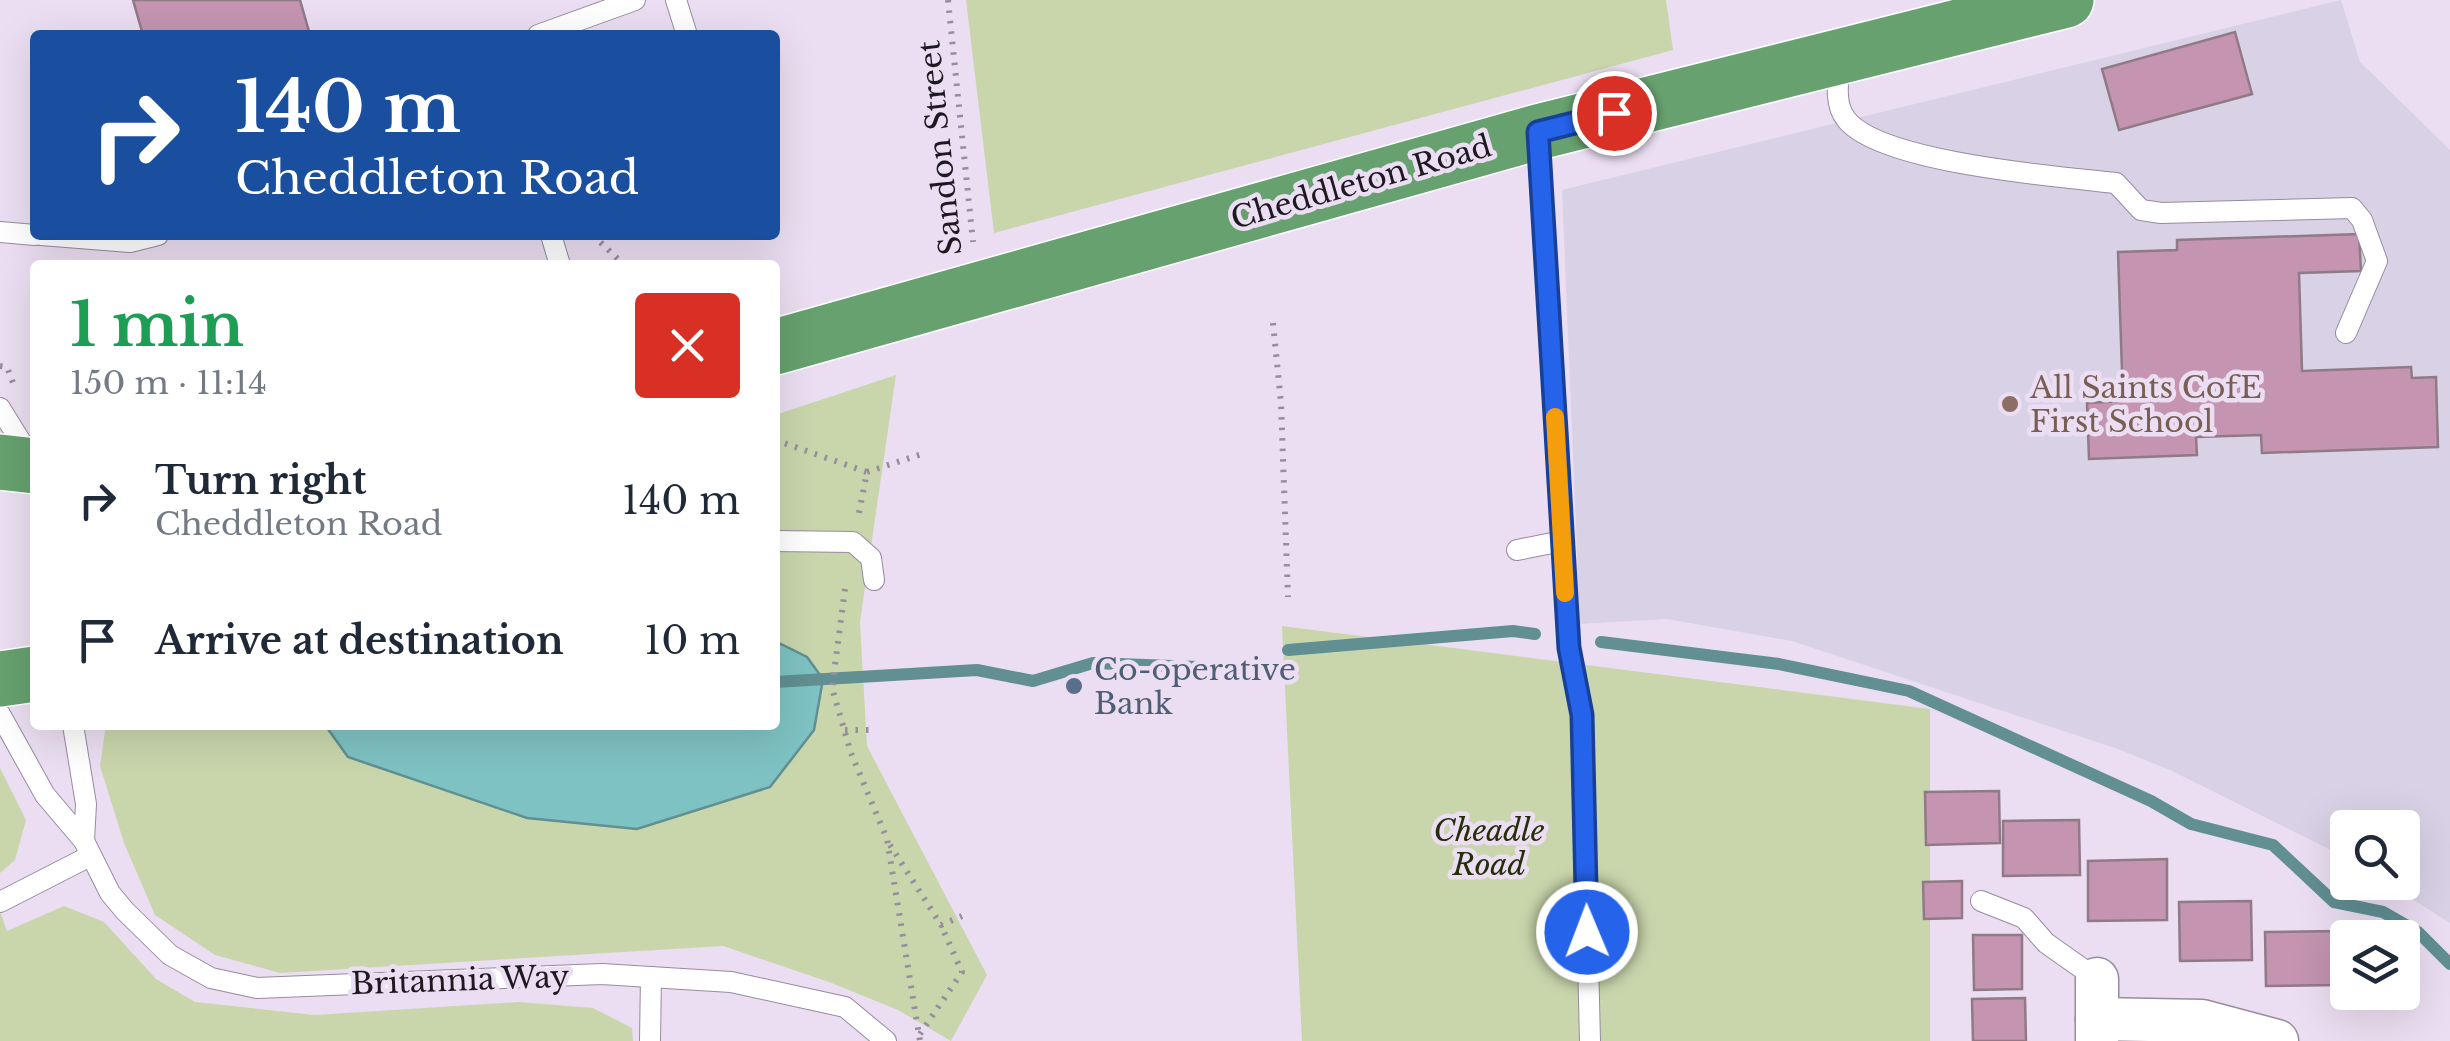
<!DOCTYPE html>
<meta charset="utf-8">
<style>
:root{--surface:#fff;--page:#f6f6f7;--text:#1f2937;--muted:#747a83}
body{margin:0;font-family:"Libre Baskerville",serif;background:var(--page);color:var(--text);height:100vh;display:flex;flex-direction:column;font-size:38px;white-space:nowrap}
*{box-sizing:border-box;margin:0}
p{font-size:32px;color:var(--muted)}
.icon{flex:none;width:55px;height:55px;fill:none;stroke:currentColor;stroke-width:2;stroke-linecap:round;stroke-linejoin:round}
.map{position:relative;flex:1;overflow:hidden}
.sheet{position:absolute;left:30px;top:260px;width:750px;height:470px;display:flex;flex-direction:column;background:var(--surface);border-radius:10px;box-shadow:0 10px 40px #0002}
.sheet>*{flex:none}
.top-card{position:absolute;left:30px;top:30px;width:750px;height:210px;border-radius:10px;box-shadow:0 10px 40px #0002;background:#1a4fa0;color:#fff;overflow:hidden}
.tools{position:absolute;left:2330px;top:810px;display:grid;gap:20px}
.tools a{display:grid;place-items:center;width:90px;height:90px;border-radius:10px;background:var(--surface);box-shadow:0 10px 40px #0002;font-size:50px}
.pin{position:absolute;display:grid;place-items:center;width:85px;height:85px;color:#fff;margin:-42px;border:5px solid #fff;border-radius:50%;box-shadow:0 2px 10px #0007}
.me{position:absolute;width:110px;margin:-55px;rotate:359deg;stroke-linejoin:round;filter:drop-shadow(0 0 8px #0008)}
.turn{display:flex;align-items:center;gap:35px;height:210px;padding:0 40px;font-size:45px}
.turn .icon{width:130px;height:130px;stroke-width:2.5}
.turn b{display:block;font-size:70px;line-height:85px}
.round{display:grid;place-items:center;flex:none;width:105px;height:105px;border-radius:10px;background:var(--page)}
.overview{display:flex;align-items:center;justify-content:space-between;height:170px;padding:0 40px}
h1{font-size:60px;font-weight:700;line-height:75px;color:#1e9e55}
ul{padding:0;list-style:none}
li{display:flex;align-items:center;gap:30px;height:140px;padding:0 40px}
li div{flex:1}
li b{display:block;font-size:38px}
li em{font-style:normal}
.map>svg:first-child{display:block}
.education{fill:#d9d1e6}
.green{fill:#c9d6ac}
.water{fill:#7ec2c3;stroke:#618f92;stroke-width:2.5}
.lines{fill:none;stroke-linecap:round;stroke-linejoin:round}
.stream{stroke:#618f92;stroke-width:12}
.building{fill:#c494b0;stroke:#907a86;stroke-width:2.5}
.lane-casing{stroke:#978b9e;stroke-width:22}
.street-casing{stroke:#978b9e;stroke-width:45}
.highway-casing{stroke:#fff;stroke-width:58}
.path{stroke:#978e9d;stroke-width:6;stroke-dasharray:2.5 8;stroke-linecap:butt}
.lane{stroke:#fff;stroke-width:20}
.street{stroke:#fff;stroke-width:42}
.highway{stroke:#66a16f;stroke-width:55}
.route-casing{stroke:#184099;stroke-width:25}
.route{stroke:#2563eb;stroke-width:18}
.slow{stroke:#f59e0b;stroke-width:18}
.education-dot{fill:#8d6e63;stroke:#ebdef2;stroke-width:4}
.service-dot{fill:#5c6f8a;stroke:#ebdef2;stroke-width:4}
.labels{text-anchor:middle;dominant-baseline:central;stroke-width:9;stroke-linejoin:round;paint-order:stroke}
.street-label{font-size:30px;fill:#1e1921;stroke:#ebdef2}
.education-label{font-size:30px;fill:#785e54;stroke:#ebdef2;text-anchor:start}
.service-label{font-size:30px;fill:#4e5e75;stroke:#ebdef2;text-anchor:start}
.park-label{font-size:30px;font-style:italic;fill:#252e08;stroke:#ebdef2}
</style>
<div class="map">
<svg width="2450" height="1041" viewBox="0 0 2450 1041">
<rect width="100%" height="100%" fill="#ebdef2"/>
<polygon class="education" points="2341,0 2360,62 2450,150 2450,923 2387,883 2402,882 2402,828 2348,828 2347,858 2172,771 2118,749 1792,641 1667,619 1580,624 1562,190"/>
<g class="green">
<polygon points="966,0 1666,0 1673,50 994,233"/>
<polygon points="896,375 860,622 867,746 987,975 951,1041 898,1010 829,982 723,946 280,973 215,955 155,915 124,843 100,766 106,725 775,725 775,415"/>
<polygon points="1282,626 1930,709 1930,1041 1302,1041"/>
<polygon points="0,768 26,820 15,860 0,873"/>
<polygon points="64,906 104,922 156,979 195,1002 315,1015 519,1002 593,1008 632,1028 633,1041 0,1041 0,911 7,931"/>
</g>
<polygon class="water" points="775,641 807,657 823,679 814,730 770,787 637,829 527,818 348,757 325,725 775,725"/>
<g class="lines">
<g class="stream">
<polyline points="1601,642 1779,664 1909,691 2151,801 2191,824 2273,845 2334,902 2383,912 2418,932 2450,964"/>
<polyline points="1288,650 1513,631 1535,634"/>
<polyline points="775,682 977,670 1033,681 1093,663 1198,667"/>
</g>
</g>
<g class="building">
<polygon points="133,0 300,0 310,35 143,35"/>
<polygon points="2235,32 2252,94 2119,130 2102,69"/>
<polygon points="2359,234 2361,271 2299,273 2302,371 2411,367 2412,378 2436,377 2438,447 2262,453 2261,435 2196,437 2197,455 2089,459 2087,403 2123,401 2118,252 2177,250 2177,240"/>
<polygon points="1999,791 2000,843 1926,845 1925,792"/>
<polygon points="2079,820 2080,875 2003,876 2003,821"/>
<polygon points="2167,859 2167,920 2088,921 2088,861"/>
<polygon points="1962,881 1962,918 1924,919 1923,882"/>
<polygon points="2251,901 2252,960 2180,961 2179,902"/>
<polygon points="2337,931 2337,985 2266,986 2265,932"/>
<polygon points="1973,935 2022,935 2022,989 1974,990"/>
<polygon points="2025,998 2026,1041 1973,1041 1972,999"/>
</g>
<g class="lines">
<g class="lane-casing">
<g id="lane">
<polyline points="676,0 687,35"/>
<polyline points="538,35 635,0"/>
<path d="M1840 58C1839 77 1833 103 1846 119 1879 163 2061 177 2116 183L2141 210 2161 213 2352 208 2362 220 2377 261 2346 333"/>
<polyline points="1538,134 1569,649 1582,715 1590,1041"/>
<polyline points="0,232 35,235"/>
<polyline points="41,235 130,242 158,235"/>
<polyline points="551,235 560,265"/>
<polyline points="0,408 31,458"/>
<polyline points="775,541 853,542 871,558 874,580"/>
<polyline points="1517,550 1562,541"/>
<polyline points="0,714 45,795 84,841 110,893 125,911 170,955 211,978 257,988 602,974 731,982 845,1007 886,1041"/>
<polyline points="73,725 86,804 84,841"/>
<polyline points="1981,901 2024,918 2046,943 2097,979"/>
<polyline points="0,902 90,856"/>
<polyline points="650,1041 651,977"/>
</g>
</g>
<g class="street-casing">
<g id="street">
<polyline points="2097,979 2097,1041"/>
<polyline points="2097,1019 2202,1021 2277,1041"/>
</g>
</g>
<g class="highway-casing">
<g id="highway">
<polyline points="775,347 1538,132 2066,0"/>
<polyline points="0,462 35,466"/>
<polyline points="0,679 35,674"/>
</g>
</g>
<g class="path">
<polyline points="948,0 973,242"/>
<polyline points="593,235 624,265"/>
<polyline points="1273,323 1281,403 1288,597"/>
<polyline points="0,366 7,367 13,383"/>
<polyline points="775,440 867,472 858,518"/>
<polyline points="867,472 922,454"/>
<polyline points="845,589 832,688 851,753 887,839 920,1041"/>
<polyline points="845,730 869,730"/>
<polyline points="890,845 941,925 962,916"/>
<polyline points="920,1034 962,972 941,925"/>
</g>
<use href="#lane" class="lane"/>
<use href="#street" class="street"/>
<use href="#highway" class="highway"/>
</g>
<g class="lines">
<g class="route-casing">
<polyline id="route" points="1587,932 1582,715 1569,648 1538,132 1614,113"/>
</g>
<use href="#route" class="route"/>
<polyline class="slow" points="1555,417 1565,593"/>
</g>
<circle class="education-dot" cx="2010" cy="404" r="10"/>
<circle class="service-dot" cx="1074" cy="686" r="10"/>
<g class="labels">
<g class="street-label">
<text transform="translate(940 148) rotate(-96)">Sandon Street</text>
<text transform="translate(1361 182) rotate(-16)">Cheddleton Road</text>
<text transform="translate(460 980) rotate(-2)">Britannia Way</text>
</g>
<g class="education-label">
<text x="2030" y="387">All Saints CofE<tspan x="2030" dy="34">First School</tspan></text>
</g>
<g class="service-label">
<text x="1094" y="669">Co-operative<tspan x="1094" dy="34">Bank</tspan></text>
</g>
<g class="park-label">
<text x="1489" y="830">Cheadle<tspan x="1489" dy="34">Road</tspan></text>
</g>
</g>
</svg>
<div class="tools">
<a><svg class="icon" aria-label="search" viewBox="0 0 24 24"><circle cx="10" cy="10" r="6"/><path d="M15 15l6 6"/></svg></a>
<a><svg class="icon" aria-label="layers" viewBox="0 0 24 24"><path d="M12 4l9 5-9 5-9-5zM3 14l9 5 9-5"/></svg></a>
</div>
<div class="pin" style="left:1614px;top:113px;background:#d93025"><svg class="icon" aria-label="arrive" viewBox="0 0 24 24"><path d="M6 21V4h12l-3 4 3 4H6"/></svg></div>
<svg class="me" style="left:1587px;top:932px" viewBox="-20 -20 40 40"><circle r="17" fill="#2563eb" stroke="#fff" stroke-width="3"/><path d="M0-11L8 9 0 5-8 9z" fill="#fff"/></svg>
<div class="top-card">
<div class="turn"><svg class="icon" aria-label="right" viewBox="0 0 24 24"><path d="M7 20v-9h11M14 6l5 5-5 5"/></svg><div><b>140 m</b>Cheddleton Road</div></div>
</div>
<section class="sheet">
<div class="overview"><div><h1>1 min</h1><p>150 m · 11:14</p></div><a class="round" style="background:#d93025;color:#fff"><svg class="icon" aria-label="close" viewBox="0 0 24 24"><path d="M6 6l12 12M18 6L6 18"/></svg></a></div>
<ul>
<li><svg class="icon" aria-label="right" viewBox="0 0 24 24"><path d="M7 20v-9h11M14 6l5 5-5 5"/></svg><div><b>Turn right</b><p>Cheddleton Road</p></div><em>140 m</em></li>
<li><svg class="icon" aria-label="arrive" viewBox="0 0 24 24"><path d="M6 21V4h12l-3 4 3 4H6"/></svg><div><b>Arrive at destination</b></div><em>10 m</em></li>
</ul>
</section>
</div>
